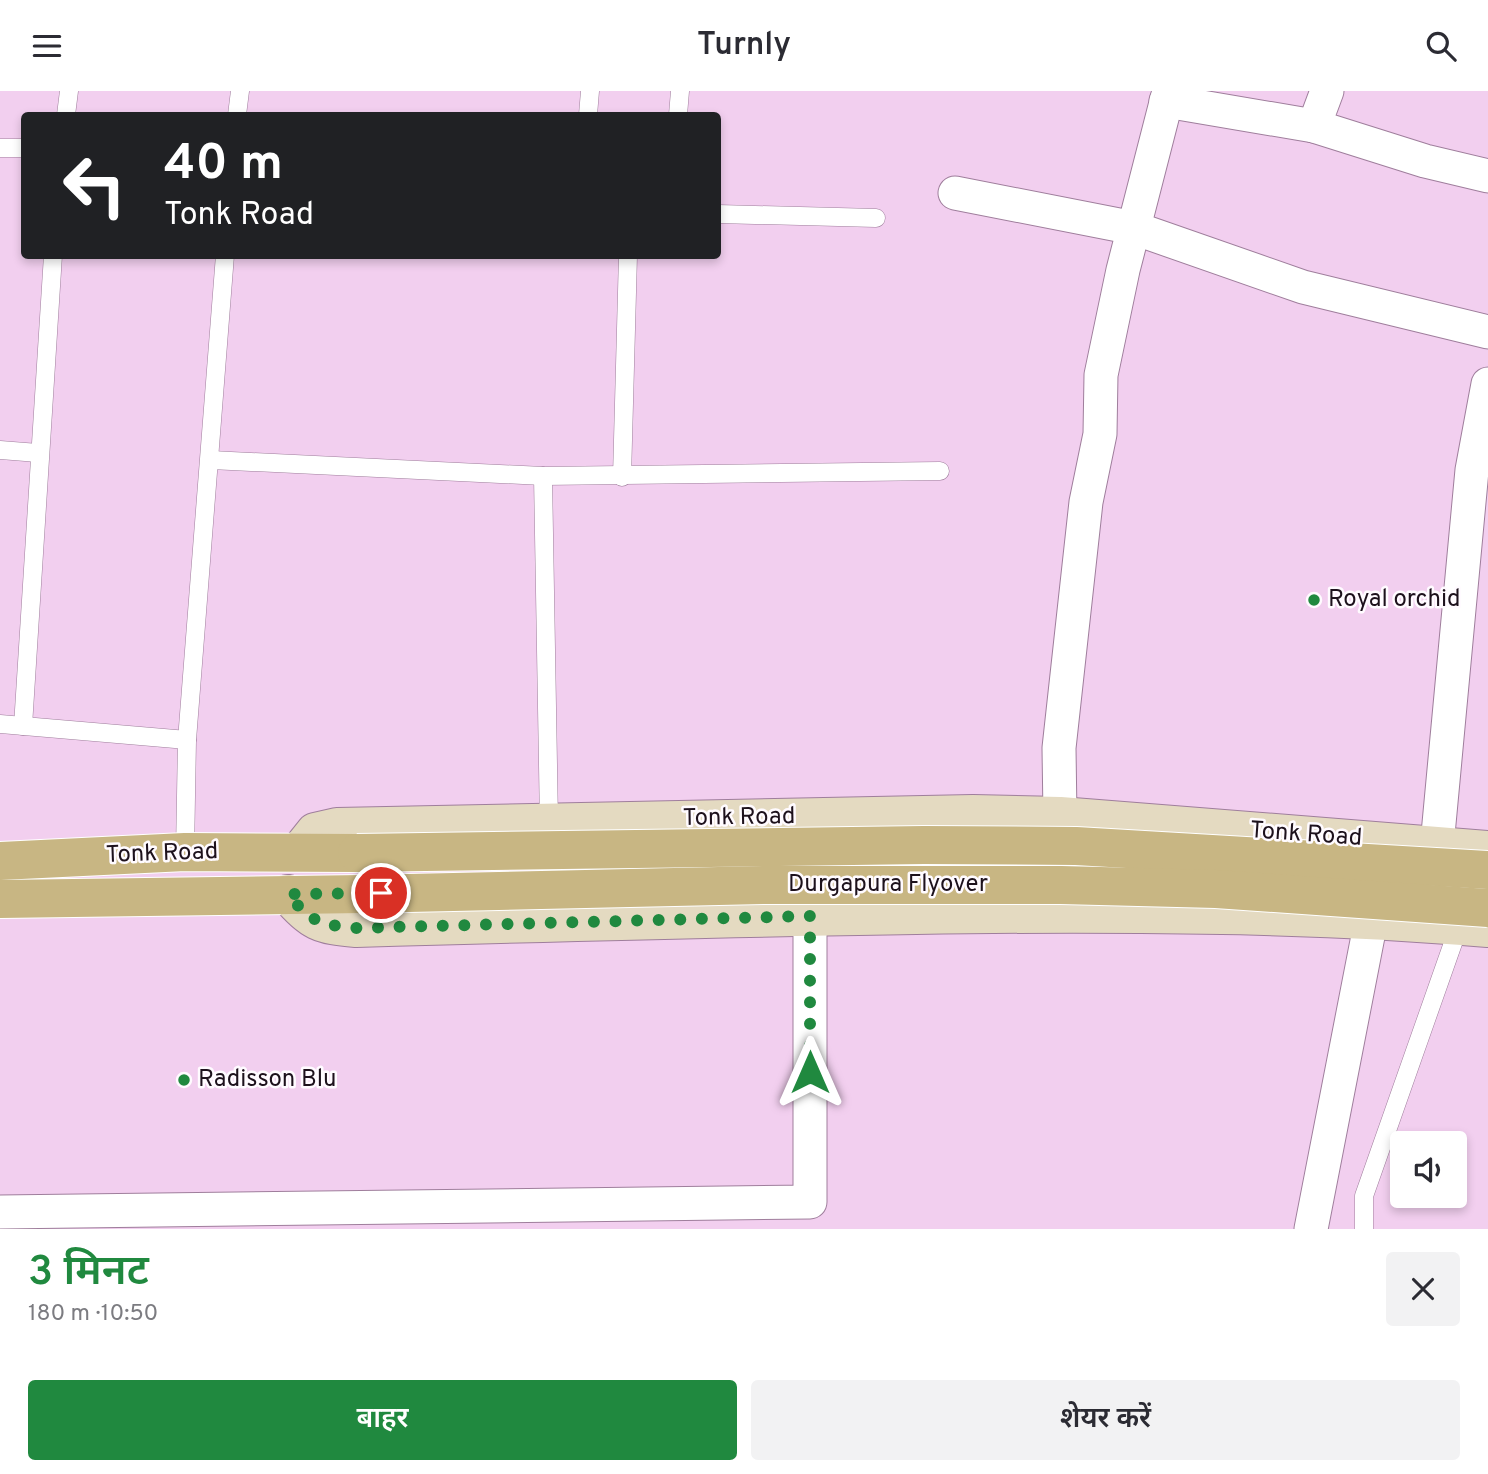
<!DOCTYPE html>
<html lang="hi">
<meta charset="utf-8">
<style>
:root{--surface:#fff;--page:#f2f2f3;--text:#2b2b33;--muted:#7c7c81;--accent:#20893f}
body{margin:0;font-family:Overpass,"Noto Sans Devanagari",sans-serif;background:var(--page);color:var(--text);height:100vh;display:flex;flex-direction:column;font-size:26px;white-space:nowrap}
*{box-sizing:border-box;margin:0}
p{font-size:23px;color:var(--muted)}
.icon{flex:none;width:38px;height:38px;fill:none;stroke:currentColor;stroke-width:2;stroke-linecap:round;stroke-linejoin:round}
.map{position:relative;height:1138px;overflow:hidden}
.drawer{display:flex;flex-direction:column;background:var(--surface);flex:1}
.drawer>*{flex:none}
.top-card{position:absolute;left:21px;top:21px;width:700px;height:147px;border-radius:7px;box-shadow:0 4px 10px #0003;background:#202124;color:#fff;overflow:hidden}
.tools{position:absolute;left:1390px;top:1040px;display:grid;gap:14px}
.tools a{display:grid;place-items:center;width:77px;height:77px;border-radius:7px;background:var(--surface);box-shadow:0 4px 10px #0003;font-size:35px}
.pin{position:absolute;display:grid;place-items:center;width:60px;height:60px;color:#fff;margin:-30px;border:4px solid #fff;border-radius:50%;box-shadow:0 2px 7px #0007}
.me{position:absolute;width:77px;margin:-38px;rotate:0deg;stroke-linejoin:round;filter:drop-shadow(0 0 5px #0008)}
.turn{display:flex;align-items:center;gap:24px;height:147px;padding:0 28px;font-size:32px}
.turn .icon{width:91px;height:91px;stroke-width:2.5}
.turn b{display:block;font-size:49px;line-height:60px}
.round{display:grid;place-items:center;flex:none;width:74px;height:74px;border-radius:7px;background:var(--page)}
.overview{display:flex;align-items:center;justify-content:space-between;height:119px;padding:0 28px}
h1{font-size:42px;font-weight:600;line-height:52px;color:var(--accent)}
.cta{display:flex;gap:14px;margin-top:auto;padding:14px 28px}
.cta a{flex:1;height:80px;border-radius:7px;background:var(--accent);color:#fff;font-size:28px;font-weight:600;line-height:80px;text-align:center}
.cta a+a{background:var(--page);color:var(--text)}
header{display:flex;justify-content:space-between;align-items:center;height:91px;padding:0 28px;background:var(--surface);font-size:32px;font-weight:600}
.map>svg:first-child{display:block}
.lines{fill:none;stroke-linecap:round;stroke-linejoin:round}
.lane-casing{stroke:#9f7e9c;stroke-width:19}
.street-casing{stroke:#9f7e9c;stroke-width:35}
.secondary-casing{stroke:#9f7e9c;stroke-width:40}
.primary-casing{stroke:#fff;stroke-width:40}
.lane{stroke:#fff;stroke-width:18}
.street{stroke:#fff;stroke-width:33}
.secondary{stroke:#e4dac1;stroke-width:38}
.primary{stroke:#c8b683;stroke-width:38}
.primary-bridge-casing{stroke:#fff;stroke-width:40;stroke-linecap:butt}
.primary-bridge{stroke:#c8b683;stroke-width:38}
.route{stroke:#20893f;stroke-width:12;stroke-dasharray:0 21.6}
.poi-dot{fill:#20893f;stroke:#fffbff;stroke-width:2.5}
.labels{text-anchor:middle;dominant-baseline:central;stroke-width:5;stroke-linejoin:round;paint-order:stroke}
.poi-label{font-size:24px;fill:#1d111c;stroke:#fffbff;text-anchor:start}
.street-label{font-size:24px;fill:#1d111c;stroke:#fffbff}
</style>
<header><svg class="icon" aria-label="menu" viewBox="0 0 24 24"><path d="M4 6h16M4 12h16M4 18h16"/></svg>Turnly<svg class="icon" aria-label="search" viewBox="0 0 24 24"><circle cx="10" cy="10" r="6"/><path d="M15 15l6 6"/></svg></header>
<div class="map">
<svg width="1488" height="1138" viewBox="0 0 1488 1138">
<rect width="100%" height="100%" fill="#f2cfef"/>
<g class="lines">
<g class="lane-casing">
<g id="lane">
<polyline points="66,24 69,0"/>
<polyline points="237,24 240,0"/>
<polyline points="588,24 590,0"/>
<polyline points="678,24 680,0"/>
<polyline points="0,57 24,57"/>
<polyline points="718,123 876,127"/>
<polyline points="0,359 38,362"/>
<polyline points="211,369 543,385 940,380"/>
<polyline points="543,385 549,732"/>
<polyline points="622,386 628,164"/>
<polyline points="0,633 187,649"/>
<polyline points="23,635 53,164"/>
<polyline points="185,761 187,649 225,164"/>
<polyline points="1364,1138 1364,1105 1459,835"/>
</g>
</g>
<g class="street-casing">
<g id="street">
<polyline points="1327,0 1314,35 1425,70 1488,85"/>
<polyline points="1166,10 1314,35"/>
<polyline points="955,102 1134,137 1303,196 1488,241"/>
<polyline points="1060,725 1059,657 1086,411 1100,343 1101,284 1123,179 1169,0"/>
<polyline points="1437,754 1472,379 1488,293"/>
<polyline points="0,1121 810,1111 810,825"/>
<polyline points="1311,1138 1376,804"/>
</g>
</g>
<g class="secondary-casing">
<g id="secondary">
<polyline points="299,761 315,741 337,736 973,723 1060,725 1488,759"/>
<path d="M288 803C311 831 320 834 356 837 568 831 781 825 993 823 1158 822 1323 823 1488 837"/>
</g>
</g>
<g class="primary-casing">
<g id="primary">
<polyline points="0,770 185,761 357,762"/>
<polyline points="0,808 363,803"/>
</g>
</g>
<use href="#lane" class="lane"/>
<use href="#street" class="street"/>
<use href="#secondary" class="secondary"/>
<use href="#primary" class="primary"/>
<g class="primary-bridge-casing">
<g id="primary-bridge">
<polyline points="357,762 924,754 1076,755 1488,779"/>
<polyline points="363,803 763,794 1061,794 1216,798 1488,817"/>
</g>
</g>
<use href="#primary-bridge" class="primary-bridge"/>
</g>
<g class="lines">
<path class="route" d="M381 802 288 803C311 831 320 834 356 837L810 825V981"/>
</g>
<g class="poi-dot">
<circle cx="1314" cy="509" r="7"/>
<circle cx="184" cy="989" r="7"/>
</g>
<g class="labels">
<g class="poi-label">
<text x="1328" y="509">Royal orchid</text>
<text x="198" y="989">Radisson Blu</text>
</g>
<g class="street-label">
<text transform="translate(739 727) rotate(-1)">Tonk Road</text>
<text transform="translate(1306 744) rotate(4)">Tonk Road</text>
<text transform="translate(162 763) rotate(-2)">Tonk Road</text>
<text x="888" y="794">Durgapura Flyover</text>
</g>
</g>
</svg>
<div class="tools">
<a><svg class="icon" aria-label="sound" viewBox="0 0 24 24"><path d="M4 9h4l5-4v14l-5-4H4zM17 9q2 3 0 6"/></svg></a>
</div>
<div class="pin" style="left:381px;top:802px;background:#d93025"><svg class="icon" aria-label="arrive" viewBox="0 0 24 24"><path d="M6 21V4h12l-3 4 3 4H6"/></svg></div>
<svg class="me" style="left:810px;top:981px" viewBox="-20 -20 40 40"><path d="M0-17L14 15 0 8-14 15z" fill="#20893f" stroke="#fff" stroke-width="4"/></svg>
<div class="top-card">
<div class="turn"><svg class="icon" aria-label="left" viewBox="0 0 24 24"><path d="M17 20v-9H6M10 6l-5 5 5 5"/></svg><div><b>40 m</b>Tonk Road</div></div>
</div>
</div>
<section class="drawer">
<div class="overview"><div><h1>3 मिनट</h1><p>180 m · 10:50</p></div><a class="round"><svg class="icon" aria-label="close" viewBox="0 0 24 24"><path d="M6 6l12 12M18 6L6 18"/></svg></a></div>
<div class="cta"><a>बाहर</a><a>शेयर करें</a></div>
</section>
